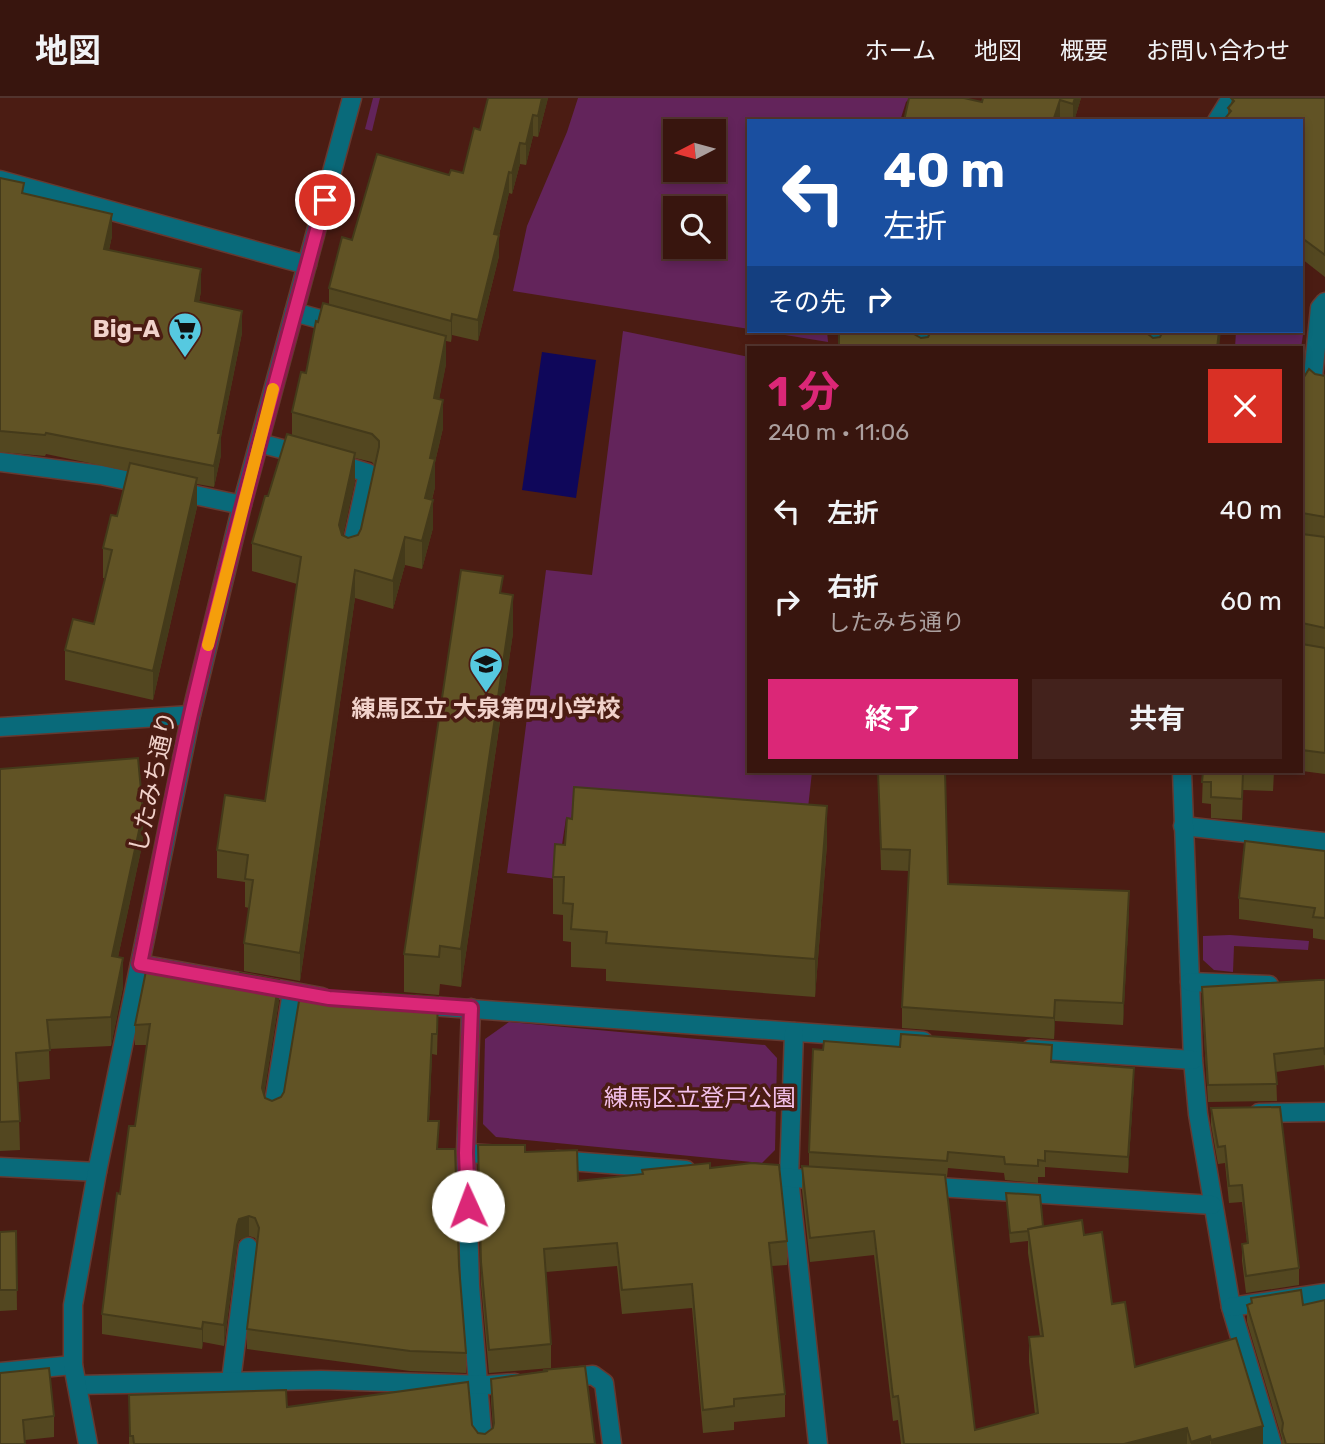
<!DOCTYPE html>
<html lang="ja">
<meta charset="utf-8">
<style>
:root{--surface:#38150e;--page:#43221c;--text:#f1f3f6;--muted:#ab9f9e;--line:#52342e;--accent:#db2777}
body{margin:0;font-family:Rubik,"Noto Sans JP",sans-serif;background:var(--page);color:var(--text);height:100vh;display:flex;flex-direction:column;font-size:26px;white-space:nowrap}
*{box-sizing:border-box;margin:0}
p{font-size:23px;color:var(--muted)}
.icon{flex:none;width:38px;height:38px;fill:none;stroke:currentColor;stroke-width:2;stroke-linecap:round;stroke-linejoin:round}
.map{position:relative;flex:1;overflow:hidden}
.panel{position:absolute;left:747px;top:248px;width:556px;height:427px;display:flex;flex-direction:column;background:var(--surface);border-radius:0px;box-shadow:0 4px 10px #0003,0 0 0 2px var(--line)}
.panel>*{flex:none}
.top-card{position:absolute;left:747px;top:21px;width:556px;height:214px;border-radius:0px;box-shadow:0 4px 10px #0003,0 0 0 2px var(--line);background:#1a4fa0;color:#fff;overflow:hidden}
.needle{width:46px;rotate:264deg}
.fabs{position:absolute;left:663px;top:21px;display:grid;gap:14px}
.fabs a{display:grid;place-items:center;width:63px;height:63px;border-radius:0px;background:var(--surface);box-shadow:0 4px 10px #0003,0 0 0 2px var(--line);font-size:35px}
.pin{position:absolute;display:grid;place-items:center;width:60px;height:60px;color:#fff;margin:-30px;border:4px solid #fff;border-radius:50%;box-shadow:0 2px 7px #0007}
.me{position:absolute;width:77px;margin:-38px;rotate:358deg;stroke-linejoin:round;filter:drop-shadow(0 0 5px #0008)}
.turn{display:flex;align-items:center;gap:24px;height:147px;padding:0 21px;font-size:32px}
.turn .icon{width:91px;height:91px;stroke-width:2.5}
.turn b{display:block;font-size:49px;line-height:60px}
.then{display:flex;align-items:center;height:66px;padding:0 21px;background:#0003;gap:14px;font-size:26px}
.round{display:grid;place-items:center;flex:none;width:74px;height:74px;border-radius:0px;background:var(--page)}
.head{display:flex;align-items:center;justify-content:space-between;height:119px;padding:0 21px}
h1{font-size:42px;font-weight:700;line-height:52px;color:var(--accent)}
.cta{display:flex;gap:14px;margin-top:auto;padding:14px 21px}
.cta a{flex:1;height:80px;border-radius:0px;background:var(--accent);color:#fff;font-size:28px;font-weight:700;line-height:80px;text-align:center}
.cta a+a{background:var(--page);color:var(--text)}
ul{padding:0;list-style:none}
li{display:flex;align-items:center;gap:21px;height:91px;padding:0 21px}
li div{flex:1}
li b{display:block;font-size:26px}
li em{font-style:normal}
header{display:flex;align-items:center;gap:42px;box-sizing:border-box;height:98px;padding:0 35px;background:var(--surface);border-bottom:2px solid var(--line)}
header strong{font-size:33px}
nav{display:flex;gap:38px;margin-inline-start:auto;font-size:24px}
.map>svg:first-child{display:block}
.green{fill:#63245b;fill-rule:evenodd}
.water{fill:#0f075a}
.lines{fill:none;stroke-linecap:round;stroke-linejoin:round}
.service-casing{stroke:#663930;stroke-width:21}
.minor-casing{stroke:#663930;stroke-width:21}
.tertiary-casing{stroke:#663930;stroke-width:21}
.service{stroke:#096a7a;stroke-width:18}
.minor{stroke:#096a7a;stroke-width:18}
.tertiary{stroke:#096a7a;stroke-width:18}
.wall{fill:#534720;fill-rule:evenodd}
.shaded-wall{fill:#443a1a}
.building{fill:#615325;stroke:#443a1a;stroke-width:2}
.route-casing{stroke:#8e194d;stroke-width:18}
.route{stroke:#db2777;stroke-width:12}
.slow{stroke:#f59e0b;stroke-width:12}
.labels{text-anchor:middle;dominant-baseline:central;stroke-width:7;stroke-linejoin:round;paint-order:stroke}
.poi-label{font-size:24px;font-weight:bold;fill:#f1d2cb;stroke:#4b1c13;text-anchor:end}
.street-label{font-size:24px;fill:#f1d2cb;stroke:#4b1c13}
.park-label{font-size:24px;fill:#f2bfe9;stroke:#4b1c13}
</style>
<header>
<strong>地図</strong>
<nav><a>ホーム</a><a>地図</a><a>概要</a><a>お問い合わせ</a></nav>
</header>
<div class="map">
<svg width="1325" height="1346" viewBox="0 0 1325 1346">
<rect width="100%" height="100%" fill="#4b1c13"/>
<g class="green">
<polygon points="373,0 380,0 372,33 365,31"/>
<path d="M578 0H910L906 4 900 23H749V231L513 193 527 128 567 34ZM676 33H714V72H676ZM676 110H714V149H676Z"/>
<polygon points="1302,222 1305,223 1301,250 1235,250 1236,233 1302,233"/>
<polygon points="623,233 749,259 749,674 812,674 805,737 566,720 557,781 507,775 546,472 592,477"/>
<polygon points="761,233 827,233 828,244"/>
<polygon points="1230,837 1309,843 1308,852 1234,848 1233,874 1214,872 1203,862 1203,838"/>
<polygon points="509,924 765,947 777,960 775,1052 762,1065 496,1039 483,1026 485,941"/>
</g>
<polygon class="water" points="542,254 596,262 576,400 522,392"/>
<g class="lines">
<g class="service-casing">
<g id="service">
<polyline points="1325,204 1320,210 1313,278 1318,286 1325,288"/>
<polyline points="294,214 341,227"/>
<polyline points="922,250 923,233"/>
<polyline points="259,345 305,357"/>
<polyline points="0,364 101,377 149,387"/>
<polyline points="332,364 368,375 350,457"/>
<polyline points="176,393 242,407"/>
<polyline points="1183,728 1325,744"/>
<polyline points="273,1012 292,894"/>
<polyline points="231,1283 248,1149"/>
</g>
</g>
<g class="minor-casing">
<g id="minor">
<polyline points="1217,23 1231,0"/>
<polyline points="0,82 307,167"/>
<polyline points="1154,250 1155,233"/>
<polyline points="0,629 191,617"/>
<polyline points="1182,674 1193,962 1198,1016 1231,1209 1272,1346"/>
<polyline points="140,866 322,899"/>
<polyline points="1190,884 1269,887"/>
<polyline points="416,907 923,943"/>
<polyline points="471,910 466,1055 470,1188 483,1346"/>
<polyline points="794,934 789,1080 818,1346"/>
<polyline points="1031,951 1193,962"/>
<polyline points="1259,1015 1325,1014"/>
<polyline points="466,1055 501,1057"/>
<polyline points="557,1062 686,1072"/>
<polyline points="0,1069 97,1074"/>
<polyline points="759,1078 825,1082"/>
<polyline points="923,1088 1212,1107"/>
<polyline points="1231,1209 1325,1195"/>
<polyline points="0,1274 73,1267"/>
<polyline points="564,1280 593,1277 604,1285 612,1346"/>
<polyline points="77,1287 321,1282 487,1287 515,1285"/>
</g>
</g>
<g class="tertiary-casing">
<polyline id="tertiary" points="88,1346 73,1267 73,1207 97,1074 191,617 242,407 352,0"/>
</g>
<use href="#service" class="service"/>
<use href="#minor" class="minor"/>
<use href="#tertiary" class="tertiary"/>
</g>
<g class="wall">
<path d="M488 0H548L538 39 533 38 526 67 520 66 512 96 509 95 499 137V158L478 243 452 237 451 244 446 243V266L439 301 443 330 435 364V389L432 402 433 430 422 471 405 467 393 511 355 500 300 883 244 873V845L249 810 245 809V784L217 780V752L265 703 297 486 252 473V445L268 398 292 338V314L306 275 318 224 329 207V190L352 142 449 77 463 75 480 32ZM355 360 372 364 375 368 361 431 358 437 348 440 343 437 355 383Z"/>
<polygon points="1081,0 1074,23 904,23 982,4"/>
<polygon points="1232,0 1325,0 1325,179 1302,161 1302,23 1228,17 1228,10 1231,6"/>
<polygon points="0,80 24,95 112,138 109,152 201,193 199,204 242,235 221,338 221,357 214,389 197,386 197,409 153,602 65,582 65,552 94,526 105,480 103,480 103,450 117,418 128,373 46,356 45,358 0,354"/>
<polygon points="1315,276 1325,278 1325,676 1302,673 1302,546 1313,548 1302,546 1302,436 1311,437 1302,436 1302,278"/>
<polygon points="503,496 513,535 461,889 440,886 439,897 404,894 404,856"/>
<polygon points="0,671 143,743 118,859 123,889 111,948 49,951 50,981 18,984 20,1052 0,1053"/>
<polygon points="878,674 945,674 948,786 1129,814 1123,927 1055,923 1054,941 902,930 902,909 909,773 881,772"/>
<polygon points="1203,674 1274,674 1273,693 1243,692 1242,722 1211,720 1211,706 1202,705"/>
<polygon points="827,746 815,899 606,883 606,871 571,869 571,844 563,843 563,817 553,816 553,779"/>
<polygon points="1325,753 1325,842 1313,840 1313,831 1239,821 1239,800"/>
<polygon points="1325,882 1325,974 1324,967 1276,974 1277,1003 1208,1004 1202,907 1202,889"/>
<polygon points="279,903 264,996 265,1000 272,1003 281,999 438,919 437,957 432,956 429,1023 438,1051 459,1168 466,1255 466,1275 410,1273 247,1251 247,1231 257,1145 255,1140 249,1138 239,1142 237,1148 224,1248 203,1244 202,1251 102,1236 102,1216 120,1096 135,1028 147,947 135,947 135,927"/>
<polygon points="1052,964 1134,986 1128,1075 1045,1069 1045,1079 1038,1079 1038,1085 1005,1082 1004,1075 948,1070 947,1079 945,1079 975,1332 1035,1316 1029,1264 1029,1239 1040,1238 1028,1155 1028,1143 1010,1145 1006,1095 1043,1128 1084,1137 1112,1206 1135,1269 1263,1346 901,1346 898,1322 893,1323 874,1157 810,1164 802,1092 802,1068 809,1069 809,1054"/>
<polygon points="1211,1010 1299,1170 1299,1187 1246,1195 1242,1163 1242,1146 1247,1145 1242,1104 1229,1105 1225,1065 1218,1066 1211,1027"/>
<polygon points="478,1047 525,1054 578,1083 710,1070 787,1143 787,1167 772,1168 785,1296 785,1319 734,1324 734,1332 703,1335 692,1210 622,1216 617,1168 546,1174 551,1246 551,1270 489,1275 481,1187"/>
<polygon points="16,1133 17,1212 0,1213 0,1134"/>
<polygon points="1251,1200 1303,1207 1325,1346 1282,1346 1282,1341 1247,1224 1247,1207 1251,1205"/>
<polygon points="585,1268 595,1346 129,1346 129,1297 287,1309 472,1327 478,1335 485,1336 493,1330 491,1302 491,1281 543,1273 543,1272"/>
<polygon points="0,1275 54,1318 54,1339 25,1342"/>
</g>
<g class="shaded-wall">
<polygon points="542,0 548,0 538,39 538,18"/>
<polygon points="1075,0 1081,0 1074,23 1073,23 1073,6"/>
<polygon points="1060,2 1060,23 1053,23"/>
<polygon points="533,17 533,38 526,67 526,46"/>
<polygon points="520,45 520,66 512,96 512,75"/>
<polygon points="509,74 509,95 494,157 494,136"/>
<polygon points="112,116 112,138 104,173 104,151"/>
<polygon points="499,137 499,158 478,243 478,222"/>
<polygon points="201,171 201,193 195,225 195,203"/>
<polygon points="242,213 242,235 221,338 221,357 214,389 214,368 218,335"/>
<polygon points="452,216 452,237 451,244 451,223"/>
<polygon points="1219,233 1221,233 1219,250 1217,250"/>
<polygon points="446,238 446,266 434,328 434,300"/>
<polygon points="443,302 443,330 435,364 435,389 425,428 425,400 430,360"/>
<polygon points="355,355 355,383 339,455 339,427"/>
<polygon points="197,380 197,409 153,602 153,573"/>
<polygon points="433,402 433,430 422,471 422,443"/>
<polygon points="405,439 405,467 393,511 393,483"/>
<polygon points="355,472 355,500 300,883 300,855"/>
<polygon points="513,497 513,535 461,889 461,851"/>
<polygon points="827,708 827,746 815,899 815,861"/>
<polygon points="143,714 143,743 112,887 112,858"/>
<polygon points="1129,793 1129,814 1123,927 1123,905"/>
<polygon points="123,860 123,889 111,948 111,919"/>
<polygon points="279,882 279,903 262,1010 262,990"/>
<polygon points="1055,902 1055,923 1054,941 1054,920"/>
<polygon points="432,936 432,956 428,1043 428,1023"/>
<polygon points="1134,970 1134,986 1128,1075 1128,1059"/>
<polygon points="249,1118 249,1138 239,1142 237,1148 224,1248 224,1227 237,1127 239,1121"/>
<polygon points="203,1224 203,1244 202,1251 202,1231"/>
<polygon points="1263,1328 1263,1346 1211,1346 1211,1342"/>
<polygon points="1187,1330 1187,1346 1124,1346"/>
<polygon points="1210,1338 1210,1346 1191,1346 1191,1344"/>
</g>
<g class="building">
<polygon points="488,0 542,0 538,18 533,17 526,46 520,45 512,75 509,74 494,136 499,137 478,222 452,216 451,223 329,190 342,139 352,142 377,56 449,77 451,72 463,75 474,30 480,32"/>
<polygon points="909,0 964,0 982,4 983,0 1075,0 1073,6 1060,2 1053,23 904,23"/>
<polygon points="1231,0 1325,0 1325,157 1302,140 1302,23 1223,23 1231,13 1228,10 1234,3"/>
<polygon points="0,80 24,85 22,95 112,116 104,151 201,171 195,203 242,213 218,335 221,335 214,368 46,335 45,337 0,333"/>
<polygon points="323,205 446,238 434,300 443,302 430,360 435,361 425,400 433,402 422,443 405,439 393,483 355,472 300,855 244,845 253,782 245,781 248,757 217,752 225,697 265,703 301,459 252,445 265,398 268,398 287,336 355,355 339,427 342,437 348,440 358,437 361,431 379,349 379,343 372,336 292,314 301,274 306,275 316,223 318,224"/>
<polygon points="839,233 912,233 912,235 921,240 928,239 931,233 1144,233 1153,240 1160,239 1163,233 1219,233 1217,250 839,250"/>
<polygon points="1309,271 1315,276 1325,278 1325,419 1302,415 1302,278 1304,279"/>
<polygon points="130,365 197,380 153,573 65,552 73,521 94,526 112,452 103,450 111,417 117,418"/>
<polygon points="1302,436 1325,439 1325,530 1302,525"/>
<polygon points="461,472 503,478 500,495 513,497 461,851 440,848 439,859 404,856"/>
<polygon points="1302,546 1325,550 1325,655 1302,652"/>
<polygon points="138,660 143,714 112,858 123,860 111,919 47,922 50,952 16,955 20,1023 0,1024 0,671"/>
<polygon points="878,674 945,674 948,786 1129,793 1123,905 1055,902 1054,920 902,909 910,752 881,751"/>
<polygon points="1203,674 1243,674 1242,701 1211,699 1211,684 1202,684"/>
<polygon points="574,689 827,708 815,861 606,845 607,834 571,831 573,806 563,805 564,779 553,779 555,746 565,747 567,720 572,721"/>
<polygon points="1245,743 1325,753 1325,820 1313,819 1315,810 1239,800"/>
<polygon points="146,873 234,890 236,882 239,883 240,875 279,882 262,990 265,1000 272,1003 281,999 284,994 301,891 382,905 383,895 438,899 437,936 432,936 428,1023 439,1023 437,1051 455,1051 459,1168 466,1255 410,1253 247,1231 259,1130 255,1120 249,1118 239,1121 237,1127 224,1227 203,1224 202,1231 102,1216 117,1095 120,1096 129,1028 135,1028 150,926 135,927"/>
<polygon points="1318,882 1325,882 1325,957 1324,950 1274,956 1277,986 1208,987 1202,889"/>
<polygon points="901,936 1052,947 1051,964 1134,970 1128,1059 1045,1053 1045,1063 1038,1062 1038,1068 1005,1066 1004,1059 948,1054 947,1063 809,1054 813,951 823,952 824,943 900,949"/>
<polygon points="1280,1009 1299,1170 1246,1178 1242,1146 1248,1145 1242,1087 1229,1088 1225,1048 1218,1049 1211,1010"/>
<polygon points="478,1047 525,1047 525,1054 577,1052 578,1083 643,1076 642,1072 710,1065 710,1070 752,1065 779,1067 787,1143 769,1145 785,1296 734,1301 734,1308 703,1312 692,1186 622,1192 617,1145 544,1151 551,1246 489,1252 481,1164"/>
<polygon points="802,1068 945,1077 975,1332 1038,1315 1029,1239 1043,1238 1028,1131 1082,1122 1084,1137 1102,1134 1112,1206 1125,1204 1135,1269 1236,1240 1263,1328 1211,1342 1210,1338 1191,1344 1187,1330 1124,1346 904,1346 898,1298 893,1299 874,1133 810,1140"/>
<polygon points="1006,1095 1040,1097 1043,1128 1028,1131 1028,1133 1010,1135"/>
<polygon points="16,1133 17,1192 0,1192 0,1134"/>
<polygon points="1301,1192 1303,1207 1325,1202 1325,1346 1286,1346 1282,1333 1283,1325 1247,1207 1252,1205 1251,1200"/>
<polygon points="585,1268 595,1346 134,1346 133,1338 130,1338 129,1297 286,1292 287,1309 468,1284 472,1327 478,1335 485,1336 493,1330 494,1325 491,1281 548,1273 543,1272"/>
<polygon points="49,1270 54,1318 23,1322 25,1346 0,1346 0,1275"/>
</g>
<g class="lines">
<g class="route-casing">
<path id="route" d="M325 102C279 273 231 444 191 616 172 699 157 783 140 866L329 900 471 910 466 1055 468 1108"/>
</g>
<use href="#route" class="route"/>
<polyline class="slow" points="208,547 273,291"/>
</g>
<defs>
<g id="supermarket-pin" transform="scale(1.75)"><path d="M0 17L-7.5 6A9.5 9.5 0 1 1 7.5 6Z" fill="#56c9e0" stroke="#4b1c13"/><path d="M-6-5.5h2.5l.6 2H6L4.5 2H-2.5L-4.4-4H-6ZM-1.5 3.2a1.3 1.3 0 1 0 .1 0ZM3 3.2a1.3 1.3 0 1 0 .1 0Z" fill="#111"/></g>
<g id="school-pin" transform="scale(1.75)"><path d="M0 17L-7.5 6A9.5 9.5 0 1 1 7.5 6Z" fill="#56c9e0" stroke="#4b1c13"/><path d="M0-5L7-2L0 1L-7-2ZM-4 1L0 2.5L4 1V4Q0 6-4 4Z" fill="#111"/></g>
</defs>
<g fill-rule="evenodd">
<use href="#supermarket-pin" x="185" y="231"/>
<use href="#school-pin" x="486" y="566"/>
</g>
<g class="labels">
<g class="poi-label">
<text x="160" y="231">Big-A</text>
<text x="486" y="611" text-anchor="middle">練馬区立 大泉第四小学校</text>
</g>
<g class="street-label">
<text transform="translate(153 684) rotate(-78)">したみち通り</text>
</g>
<g class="park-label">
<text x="700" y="1000">練馬区立登戸公園</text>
</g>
</g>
</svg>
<div class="fabs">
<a><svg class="needle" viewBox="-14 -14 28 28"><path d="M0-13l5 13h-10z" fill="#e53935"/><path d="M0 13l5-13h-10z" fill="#ab9f9e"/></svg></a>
<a><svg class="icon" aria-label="search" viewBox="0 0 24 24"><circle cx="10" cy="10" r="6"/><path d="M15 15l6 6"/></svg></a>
</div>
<div class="pin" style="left:325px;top:102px;background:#d93025"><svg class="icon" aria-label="arrive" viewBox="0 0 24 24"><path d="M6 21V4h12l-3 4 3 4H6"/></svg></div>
<svg class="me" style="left:468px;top:1108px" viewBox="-20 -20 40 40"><circle r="19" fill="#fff"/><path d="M0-13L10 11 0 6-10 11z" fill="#db2777"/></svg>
<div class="top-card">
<div class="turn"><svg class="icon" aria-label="left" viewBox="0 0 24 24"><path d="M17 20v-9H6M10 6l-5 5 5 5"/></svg><div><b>40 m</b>左折</div></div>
<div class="then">その先<svg class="icon" aria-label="right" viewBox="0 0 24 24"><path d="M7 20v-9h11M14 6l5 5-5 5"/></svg></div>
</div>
<section class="panel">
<div class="head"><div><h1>1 分</h1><p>240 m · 11:06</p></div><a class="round" style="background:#d93025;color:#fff"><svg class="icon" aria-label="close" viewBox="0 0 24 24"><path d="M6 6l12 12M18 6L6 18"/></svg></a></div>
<ul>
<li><svg class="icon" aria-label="left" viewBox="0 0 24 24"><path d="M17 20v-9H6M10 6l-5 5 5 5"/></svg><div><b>左折</b></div><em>40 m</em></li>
<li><svg class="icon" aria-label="right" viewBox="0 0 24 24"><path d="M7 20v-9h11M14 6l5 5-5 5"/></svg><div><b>右折</b><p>したみち通り</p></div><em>60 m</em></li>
</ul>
<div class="cta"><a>終了</a><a>共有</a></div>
</section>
</div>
